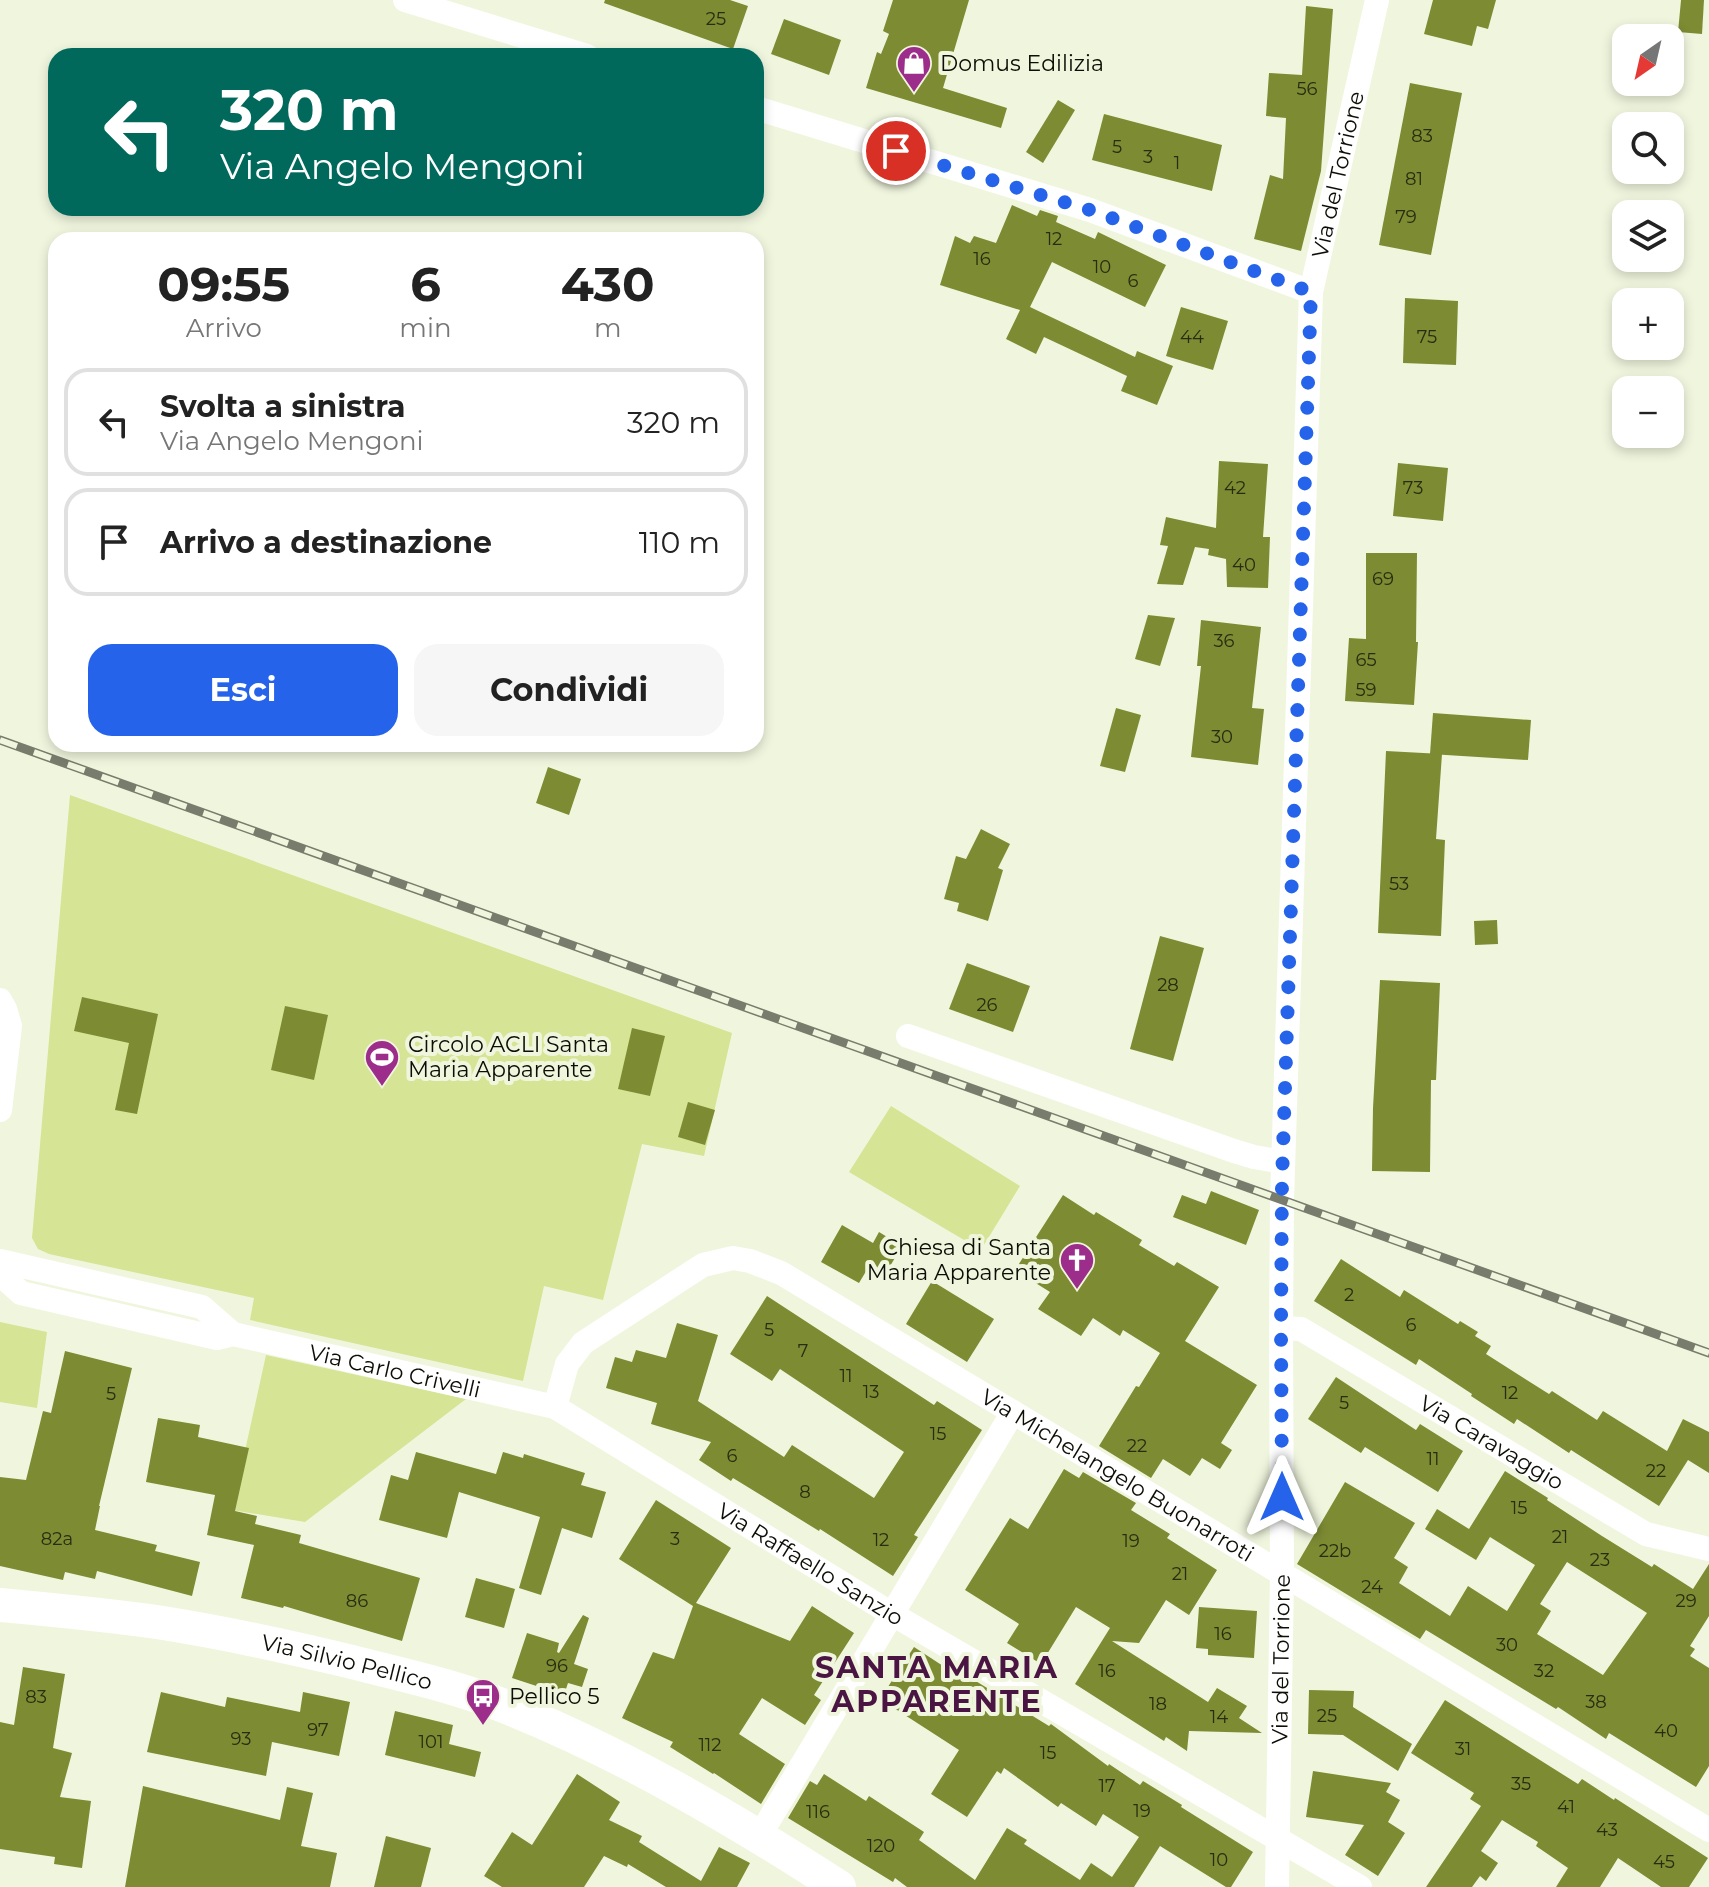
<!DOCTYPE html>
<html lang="it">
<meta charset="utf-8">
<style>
:root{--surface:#fff;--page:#f6f6f6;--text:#222;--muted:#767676;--line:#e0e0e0;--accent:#2563eb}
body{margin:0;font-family:Montserrat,sans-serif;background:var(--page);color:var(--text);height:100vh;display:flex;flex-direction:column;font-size:30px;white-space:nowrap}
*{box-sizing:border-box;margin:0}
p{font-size:26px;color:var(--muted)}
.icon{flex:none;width:44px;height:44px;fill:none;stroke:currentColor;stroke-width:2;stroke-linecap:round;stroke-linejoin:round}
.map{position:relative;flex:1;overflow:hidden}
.sheet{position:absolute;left:48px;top:232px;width:716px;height:520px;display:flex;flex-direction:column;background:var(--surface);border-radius:24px;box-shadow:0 4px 12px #0003}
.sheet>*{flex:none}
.hud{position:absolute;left:48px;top:48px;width:716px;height:168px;border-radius:24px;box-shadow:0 4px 12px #0003;background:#00695c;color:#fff;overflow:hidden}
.needle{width:52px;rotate:214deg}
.buttons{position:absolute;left:1612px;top:24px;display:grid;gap:16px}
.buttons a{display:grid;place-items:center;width:72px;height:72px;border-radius:16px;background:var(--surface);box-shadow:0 4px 12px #0003;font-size:40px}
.pin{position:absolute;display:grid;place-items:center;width:68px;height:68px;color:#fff;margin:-34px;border:4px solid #fff;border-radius:50%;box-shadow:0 2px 8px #0007}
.me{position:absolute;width:88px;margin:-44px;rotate:0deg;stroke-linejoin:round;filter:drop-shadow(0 0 6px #0008)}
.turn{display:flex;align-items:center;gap:28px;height:168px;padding:0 40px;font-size:36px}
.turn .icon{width:104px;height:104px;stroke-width:2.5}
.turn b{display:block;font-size:56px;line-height:68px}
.eta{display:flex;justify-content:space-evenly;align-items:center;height:136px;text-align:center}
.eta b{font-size:48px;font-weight:700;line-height:56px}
.primary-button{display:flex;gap:16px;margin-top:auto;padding:16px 40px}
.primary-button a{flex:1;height:92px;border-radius:24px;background:var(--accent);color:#fff;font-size:32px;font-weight:700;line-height:92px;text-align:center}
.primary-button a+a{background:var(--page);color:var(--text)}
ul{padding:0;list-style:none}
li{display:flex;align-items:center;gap:24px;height:108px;margin:0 16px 12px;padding:0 24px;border:4px solid var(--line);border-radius:24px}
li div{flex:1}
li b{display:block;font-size:30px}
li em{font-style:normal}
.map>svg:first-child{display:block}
.green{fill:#d5e495}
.building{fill:#7d8b33;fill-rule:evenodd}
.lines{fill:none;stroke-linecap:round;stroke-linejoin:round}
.minor{stroke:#fff;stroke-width:24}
.secondary{stroke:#fff;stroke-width:34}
.rail-casing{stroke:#787c6c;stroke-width:9}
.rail{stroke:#f0f6de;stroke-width:6;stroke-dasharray:18;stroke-linecap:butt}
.route{stroke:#2563eb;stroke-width:14;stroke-dasharray:0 25.2}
.labels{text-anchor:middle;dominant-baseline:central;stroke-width:8;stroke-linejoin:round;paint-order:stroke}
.number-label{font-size:18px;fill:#282d11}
.poi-label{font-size:22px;fill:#0c0e06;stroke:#f0f6de;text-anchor:start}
.street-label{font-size:22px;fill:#0c0e06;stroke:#f0f6de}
.district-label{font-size:30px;font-weight:bold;letter-spacing:2px;fill:#4a1542;stroke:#f0f6de}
</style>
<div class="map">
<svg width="1709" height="1887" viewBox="0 0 1709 1887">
<rect width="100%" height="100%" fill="#f0f6de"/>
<g class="green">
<polygon points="70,795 732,1033 704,1156 642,1144 603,1300 544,1286 523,1381 250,1320 254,1298 49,1254 38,1249 32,1238"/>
<polygon points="891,1106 1020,1186 981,1250 849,1172"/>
<polygon points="0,1322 47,1332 37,1408 0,1402"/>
<polygon points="266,1355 466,1399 305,1522 232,1510"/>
</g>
<g class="building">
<polygon points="605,0 730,0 748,6 733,49 604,3"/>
<polygon points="893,0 969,0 943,88 1007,108 1001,128 866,88 877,52 881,54 889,34 883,31"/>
<polygon points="1433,0 1496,0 1488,29 1477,26 1472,46 1424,34"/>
<polygon points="1681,0 1704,0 1702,34 1678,32"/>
<polygon points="1306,6 1333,9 1321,171 1301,251 1254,239 1270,175 1283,179 1286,118 1266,116 1269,73 1302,75"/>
<polygon points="784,19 841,40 829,75 771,54"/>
<polygon points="1410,83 1462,93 1431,255 1379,245"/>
<polygon points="1058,100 1075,110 1043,163 1026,152"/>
<polygon points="1104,114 1222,145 1212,191 1092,160"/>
<polygon points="1012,205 1037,216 1040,210 1058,216 1056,222 1095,239 1098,232 1166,265 1145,307 1052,262 1030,307 1135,357 1137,351 1173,366 1157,405 1121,391 1127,376 1044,337 1036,354 1006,339 1020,310 940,285 955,236 970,243 974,236 996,243"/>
<polygon points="1405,298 1458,301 1456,365 1403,363"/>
<polygon points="1181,307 1228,321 1213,370 1166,356"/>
<polygon points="1219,461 1268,464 1263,537 1270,537 1268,588 1227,587 1226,559 1208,555 1209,549 1195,547 1183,585 1157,584 1168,546 1160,545 1166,517 1216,528"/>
<polygon points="1398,463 1448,468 1443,521 1393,516"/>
<polygon points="1366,553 1417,553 1416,642 1418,642 1414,705 1345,701 1349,638 1366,639"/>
<polygon points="1148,615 1175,618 1160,666 1135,659"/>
<polygon points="1201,620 1261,627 1252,708 1264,709 1258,765 1191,757 1201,666 1197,666"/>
<polygon points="1116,708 1141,715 1125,772 1100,766"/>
<polygon points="1433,713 1531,720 1528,760 1430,754"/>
<polygon points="1386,751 1442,754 1436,839 1445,840 1441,936 1378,933"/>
<polygon points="548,767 581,779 569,815 536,803"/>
<polygon points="981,829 1010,844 998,868 1003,870 988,921 957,911 959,903 944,899 956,856 966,859"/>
<polygon points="1497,920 1498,944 1475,945 1474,921"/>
<polygon points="1160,936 1204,948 1173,1061 1130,1049"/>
<polygon points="967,963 1030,986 1013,1032 949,1009"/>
<polygon points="1380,980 1440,983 1436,1080 1431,1080 1430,1172 1372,1171 1373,1108"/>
<polygon points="82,997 158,1014 137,1114 115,1110 129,1043 74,1031"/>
<polygon points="285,1006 328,1015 314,1080 271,1070"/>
<polygon points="632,1028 665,1036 650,1096 618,1089"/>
<polygon points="688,1102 715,1110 705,1145 678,1137"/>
<polygon points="1211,1191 1259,1210 1246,1245 1173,1217 1182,1195 1206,1204"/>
<polygon points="1063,1195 1094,1215 1096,1212 1142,1240 1139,1245 1174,1266 1177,1262 1219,1287 1185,1341 1257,1385 1221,1443 1232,1450 1220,1469 1202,1458 1190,1476 1163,1459 1151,1478 1099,1446 1136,1386 1139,1387 1160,1353 1123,1330 1120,1336 1093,1318 1081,1336 1038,1309 1050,1292 1015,1270"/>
<polygon points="842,1225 873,1243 879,1232 902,1246 883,1278 868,1268 859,1283 821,1262"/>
<polygon points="1341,1259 1400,1297 1404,1290 1458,1324 1460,1321 1478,1332 1475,1336 1491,1346 1486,1354 1549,1394 1552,1391 1597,1420 1603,1411 1667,1451 1683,1419 1709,1432 1709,1473 1688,1460 1659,1506 1571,1450 1569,1453 1517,1419 1514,1424 1471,1396 1472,1394 1419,1359 1416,1365 1314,1301"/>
<polygon points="932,1281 994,1319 967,1362 906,1324"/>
<polygon points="767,1296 934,1405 937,1401 982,1430 914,1535 918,1537 893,1576 820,1529 819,1531 733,1478 731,1481 699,1460 711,1442 651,1424 657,1403 606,1388 615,1357 632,1362 636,1350 666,1358 677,1323 718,1335 698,1401 784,1457 792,1445 874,1498 904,1452 780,1369 772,1381 730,1354"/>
<polygon points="65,1351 132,1368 99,1506 100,1506 95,1530 157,1545 155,1551 200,1562 192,1596 97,1571 95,1579 65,1572 63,1580 0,1566 0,1477 26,1480 43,1411 51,1413"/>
<polygon points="1336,1377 1416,1430 1420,1424 1463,1451 1438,1492 1365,1447 1361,1453 1308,1419"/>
<polygon points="158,1418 200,1425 198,1437 249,1448 235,1511 257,1516 255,1524 301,1535 299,1543 420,1578 402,1641 284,1606 283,1608 241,1598 254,1545 207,1535 215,1495 146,1482"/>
<polygon points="416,1452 496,1474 503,1452 523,1458 524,1454 585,1473 581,1485 606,1492 592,1538 562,1528 541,1595 519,1588 540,1517 459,1492 447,1538 379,1520 391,1475 408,1480"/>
<polygon points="1064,1469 1079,1478 1083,1472 1136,1503 1131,1510 1170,1534 1167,1538 1217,1570 1189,1615 1166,1600 1139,1643 1112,1641 1208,1702 1217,1688 1247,1706 1239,1718 1262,1733 1189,1731 1187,1751 1166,1737 1164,1741 1075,1684 1110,1628 1076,1607 1041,1664 1007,1643 1019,1624 965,1590 1010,1518 1028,1529"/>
<path d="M1505 1471 1548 1498 1547 1500 1602 1536 1652 1567 1654 1564 1693 1589 1709 1564V1616L1690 1646 1695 1649 1690 1656 1709 1668V1766L1696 1787 1609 1733 1606 1739 1558 1707 1556 1709 1426 1630 1420 1639 1297 1564 1345 1482 1415 1523 1394 1558 1408 1567 1399 1583 1450 1616 1468 1586 1507 1611 1535 1565 1490 1537 1476 1560 1425 1529 1437 1509 1469 1529ZM1567 1562 1647 1613 1603 1675 1537 1634 1551 1611 1540 1604Z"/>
<polygon points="656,1500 731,1548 696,1603 790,1641 812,1606 854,1633 814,1695 821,1700 805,1725 762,1698 739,1734 785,1764 761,1804 714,1773 713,1774 670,1747 673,1742 622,1718 653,1652 674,1659 693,1606 619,1559"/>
<polygon points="476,1578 515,1589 504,1628 465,1617"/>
<polygon points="1199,1607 1257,1611 1254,1658 1208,1655 1208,1649 1196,1648"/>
<polygon points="583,1615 589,1618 574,1664 588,1669 582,1687 568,1683 564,1695 512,1678 527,1633 559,1643 557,1652 559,1653"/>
<polygon points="914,1647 963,1679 966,1675 1049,1726 1051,1724 1108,1766 1109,1764 1140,1785 1143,1781 1182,1805 1181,1807 1253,1852 1231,1887 1226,1887 1160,1846 1134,1887 907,1887 895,1878 893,1882 788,1818 810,1781 817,1785 824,1774 866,1801 869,1796 924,1832 919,1840 975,1880 1007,1828 1027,1840 1024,1844 1080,1880 1091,1863 1112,1877 1139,1837 1103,1814 1096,1826 1061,1803 1058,1807 1004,1768 1001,1774 997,1771 967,1817 931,1794 959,1750 880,1699"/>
<polygon points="23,1667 65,1674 53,1748 72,1753 60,1797 91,1801 82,1868 54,1864 55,1857 0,1849 0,1722 14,1725"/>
<polygon points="1309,1690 1354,1691 1353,1707 1412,1744 1398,1771 1343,1735 1308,1734"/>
<polygon points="161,1692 225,1707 227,1697 300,1712 303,1692 350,1702 339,1756 272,1742 266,1776 147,1752"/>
<polygon points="1445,1700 1578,1784 1582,1779 1614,1800 1615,1798 1708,1858 1689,1887 1661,1887 1618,1858 1600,1887 1556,1887 1568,1868 1536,1846 1538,1842 1502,1820 1481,1851 1498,1863 1486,1881 1480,1876 1472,1887 1426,1887 1481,1806 1470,1799 1474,1793 1411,1753"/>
<polygon points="395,1711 453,1725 449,1744 481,1752 475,1777 385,1755"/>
<polygon points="1313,1771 1391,1783 1386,1792 1400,1800 1388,1822 1405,1833 1378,1876 1345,1855 1364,1825 1306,1817"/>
<polygon points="577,1774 620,1802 609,1820 642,1836 639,1842 701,1881 719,1847 750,1863 737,1887 666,1887 628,1864 627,1867 604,1856 584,1887 502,1887 484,1876 512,1832 532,1845"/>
<polygon points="143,1786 280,1820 287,1787 313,1793 301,1846 337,1853 330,1887 125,1887"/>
<polygon points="386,1836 431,1848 421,1887 374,1887"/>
</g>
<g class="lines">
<g class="minor">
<polyline points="405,0 587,56"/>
<polyline points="756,108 1090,210 1311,292"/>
<polyline points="0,1000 5,1009 10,1026 0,1110"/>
<polyline points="908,1036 1234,1151 1254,1157 1283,1162"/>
<polyline points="0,1261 202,1307 233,1334"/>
<path id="s1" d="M0 1274 21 1293 217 1338 233 1334 555 1407 892 1614 1360 1887"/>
<path id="s2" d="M1281 1328 1301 1329 1646 1534 1709 1549"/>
<path id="s3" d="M555 1407 567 1364 583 1343 703 1265 733 1258 750 1261 781 1273 1709 1830"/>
<polyline points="760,1835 1013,1412"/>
<path id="s4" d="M1277 1887 1282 1574 1281 1328 1282 1200 1311 292 1377 0"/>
</g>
<path class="secondary" id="s5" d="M0 1605C54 1610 109 1615 163 1623 226 1633 290 1647 352 1662 403 1675 455 1686 504 1706 622 1753 732 1818 839 1887"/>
<g class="rail-casing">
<polyline id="rail" points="0,740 1709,1353"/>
</g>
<use href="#rail" class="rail"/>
</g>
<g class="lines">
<polyline class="route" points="896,151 1090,210 1311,292 1282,1181 1281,1328 1282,1497"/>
</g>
<defs>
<g id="shop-pin" transform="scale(1.8)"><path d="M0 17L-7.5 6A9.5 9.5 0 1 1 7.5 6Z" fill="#9c2d8b" stroke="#f0f6de"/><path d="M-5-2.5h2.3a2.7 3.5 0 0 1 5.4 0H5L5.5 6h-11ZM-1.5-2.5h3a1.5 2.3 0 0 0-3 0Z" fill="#fff"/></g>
<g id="stadium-pin" transform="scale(1.8)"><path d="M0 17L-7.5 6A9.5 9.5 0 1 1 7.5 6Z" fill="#9c2d8b" stroke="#f0f6de"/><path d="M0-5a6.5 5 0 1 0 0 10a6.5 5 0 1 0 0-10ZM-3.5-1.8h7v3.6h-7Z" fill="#fff"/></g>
<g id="church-pin" transform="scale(1.8)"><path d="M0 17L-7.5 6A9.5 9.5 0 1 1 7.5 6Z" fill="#9c2d8b" stroke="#f0f6de"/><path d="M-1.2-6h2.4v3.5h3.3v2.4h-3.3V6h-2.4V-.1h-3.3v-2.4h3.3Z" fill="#fff"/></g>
<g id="bus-pin" transform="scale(1.8)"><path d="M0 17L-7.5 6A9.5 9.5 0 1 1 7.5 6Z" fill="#9c2d8b" stroke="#f0f6de"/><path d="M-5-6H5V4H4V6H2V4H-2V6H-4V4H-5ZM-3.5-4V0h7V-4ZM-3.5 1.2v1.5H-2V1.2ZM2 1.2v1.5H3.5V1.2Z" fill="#fff"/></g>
</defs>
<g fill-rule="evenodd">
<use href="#shop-pin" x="914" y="63"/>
<use href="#stadium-pin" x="382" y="1057"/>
<use href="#church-pin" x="1077" y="1260"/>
<use href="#bus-pin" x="483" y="1696"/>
</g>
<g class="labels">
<g class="number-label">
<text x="716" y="19">25</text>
<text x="1307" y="89">56</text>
<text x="1422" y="136">83</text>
<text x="1117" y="147">5</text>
<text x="1148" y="157">3</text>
<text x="1177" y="163">1</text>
<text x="1414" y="179">81</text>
<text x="1406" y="217">79</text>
<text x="1054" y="239">12</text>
<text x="982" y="259">16</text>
<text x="1102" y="267">10</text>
<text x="1133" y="281">6</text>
<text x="1192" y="337">44</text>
<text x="1427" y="337">75</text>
<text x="1235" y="488">42</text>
<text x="1413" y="488">73</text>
<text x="1244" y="565">40</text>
<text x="1383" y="579">69</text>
<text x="1224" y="641">36</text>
<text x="1366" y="660">65</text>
<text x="1366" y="690">59</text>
<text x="1222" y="737">30</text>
<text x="1399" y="884">53</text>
<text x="1168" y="985">28</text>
<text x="987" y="1005">26</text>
<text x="1349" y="1295">2</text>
<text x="1411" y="1325">6</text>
<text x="769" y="1330">5</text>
<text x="803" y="1351">7</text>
<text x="846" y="1376">11</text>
<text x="871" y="1392">13</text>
<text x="1510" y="1393">12</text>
<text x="111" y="1394">5</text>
<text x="1344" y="1403">5</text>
<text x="938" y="1434">15</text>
<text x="1137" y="1446">22</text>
<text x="732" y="1456">6</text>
<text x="1433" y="1459">11</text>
<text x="1656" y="1471">22</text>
<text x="805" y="1492">8</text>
<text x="1519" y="1508">15</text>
<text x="1560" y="1537">21</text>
<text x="57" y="1539">82a</text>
<text x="675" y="1539">3</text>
<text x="881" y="1540">12</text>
<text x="1131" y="1541">19</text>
<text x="1335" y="1551">22b</text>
<text x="1600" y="1560">23</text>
<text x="1180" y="1574">21</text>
<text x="1372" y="1587">24</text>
<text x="357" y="1601">86</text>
<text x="1686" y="1601">29</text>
<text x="1223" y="1634">16</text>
<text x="1507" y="1645">30</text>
<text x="557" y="1666">96</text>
<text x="1107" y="1671">16</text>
<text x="1544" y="1671">32</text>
<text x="36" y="1697">83</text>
<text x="1596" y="1702">38</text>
<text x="1158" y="1704">18</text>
<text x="1327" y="1716">25</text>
<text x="1219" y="1717">14</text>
<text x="318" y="1730">97</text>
<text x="1666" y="1731">40</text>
<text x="241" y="1739">93</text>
<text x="431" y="1742">101</text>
<text x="710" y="1745">112</text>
<text x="1463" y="1749">31</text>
<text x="1048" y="1753">15</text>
<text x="1521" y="1784">35</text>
<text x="1107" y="1786">17</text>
<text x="1566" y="1807">41</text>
<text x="1142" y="1811">19</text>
<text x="818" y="1812">116</text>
<text x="1607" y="1830">43</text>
<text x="881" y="1846">120</text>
<text x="1219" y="1860">10</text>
<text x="1664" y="1862">45</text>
</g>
<g class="poi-label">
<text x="940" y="63">Domus Edilizia</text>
<text x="408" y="1044">Circolo ACLI Santa<tspan x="408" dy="25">Maria Apparente</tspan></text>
<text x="1051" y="1247" text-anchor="end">Chiesa di Santa<tspan x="1051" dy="25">Maria Apparente</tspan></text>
<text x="509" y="1696">Pellico 5</text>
</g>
<g class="street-label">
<text stroke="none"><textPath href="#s4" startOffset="1716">Via del Torrione</textPath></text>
<text stroke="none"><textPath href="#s1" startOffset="412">Via Carlo Crivelli</textPath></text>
<text stroke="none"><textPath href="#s2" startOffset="242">Via Caravaggio</textPath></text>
<text stroke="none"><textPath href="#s3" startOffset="688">Via Michelangelo Buonarroti</textPath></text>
<text stroke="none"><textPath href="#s1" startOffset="876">Via Raffaello Sanzio</textPath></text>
<text stroke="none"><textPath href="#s4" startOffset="228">Via del Torrione</textPath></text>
<text stroke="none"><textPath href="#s5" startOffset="352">Via Silvio Pellico</textPath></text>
</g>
<g class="district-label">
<text x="937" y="1667">SANTA MARIA<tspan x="937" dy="34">APPARENTE</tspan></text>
</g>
</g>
</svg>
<div class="buttons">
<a><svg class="needle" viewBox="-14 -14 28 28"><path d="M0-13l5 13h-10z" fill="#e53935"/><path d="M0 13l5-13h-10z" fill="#767676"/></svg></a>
<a><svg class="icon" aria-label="search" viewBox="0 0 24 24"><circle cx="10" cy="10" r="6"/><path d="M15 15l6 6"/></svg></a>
<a><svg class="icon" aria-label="layers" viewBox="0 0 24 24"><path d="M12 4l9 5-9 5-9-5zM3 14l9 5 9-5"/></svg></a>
<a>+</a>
<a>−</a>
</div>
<div class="pin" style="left:896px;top:151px;background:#d93025"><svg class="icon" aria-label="arrive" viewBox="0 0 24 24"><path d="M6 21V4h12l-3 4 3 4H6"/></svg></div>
<svg class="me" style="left:1282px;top:1497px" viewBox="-20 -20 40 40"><path d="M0-17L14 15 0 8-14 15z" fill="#2563eb" stroke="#fff" stroke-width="4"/></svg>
<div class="hud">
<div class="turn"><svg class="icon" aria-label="left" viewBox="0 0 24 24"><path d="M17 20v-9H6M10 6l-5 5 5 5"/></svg><div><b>320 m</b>Via Angelo Mengoni</div></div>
</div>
<section class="sheet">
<div class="eta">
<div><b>09:55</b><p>Arrivo</p></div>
<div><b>6</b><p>min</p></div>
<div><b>430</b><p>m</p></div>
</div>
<ul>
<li><svg class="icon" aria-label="left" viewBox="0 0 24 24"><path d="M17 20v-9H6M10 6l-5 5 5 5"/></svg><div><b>Svolta a sinistra</b><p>Via Angelo Mengoni</p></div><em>320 m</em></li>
<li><svg class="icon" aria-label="arrive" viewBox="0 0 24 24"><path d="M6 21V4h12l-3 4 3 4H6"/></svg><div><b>Arrivo a destinazione</b></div><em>110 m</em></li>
</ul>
<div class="primary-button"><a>Esci</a><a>Condividi</a></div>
</section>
</div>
